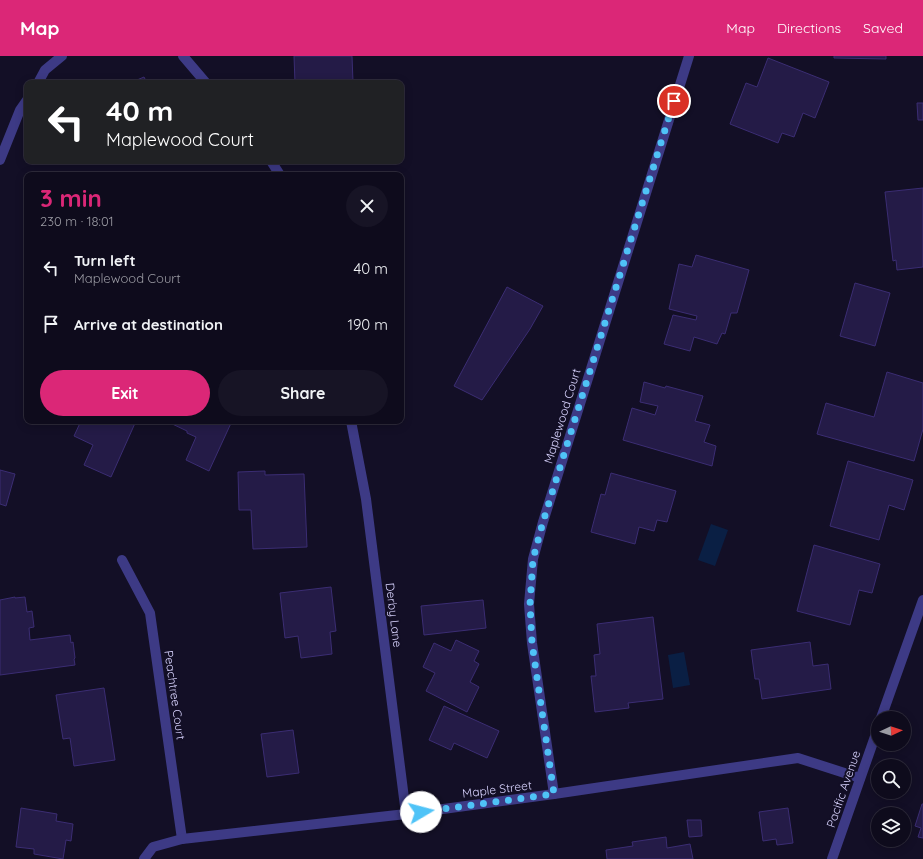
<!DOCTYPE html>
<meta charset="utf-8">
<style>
:root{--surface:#0e0b1c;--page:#171425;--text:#f1f3f6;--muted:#9b9ba3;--line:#2e2b3b;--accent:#db2777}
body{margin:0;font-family:Quicksand,sans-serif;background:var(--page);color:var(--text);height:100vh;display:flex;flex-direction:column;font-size:15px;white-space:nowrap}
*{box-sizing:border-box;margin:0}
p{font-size:13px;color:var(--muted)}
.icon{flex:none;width:22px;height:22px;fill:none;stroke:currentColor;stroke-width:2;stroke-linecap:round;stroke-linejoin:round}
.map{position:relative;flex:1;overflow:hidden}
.sheet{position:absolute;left:24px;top:116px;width:380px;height:252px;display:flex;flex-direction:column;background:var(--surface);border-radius:8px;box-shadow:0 2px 10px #0003,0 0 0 1px var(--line)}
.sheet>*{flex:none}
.banner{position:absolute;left:24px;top:24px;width:380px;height:84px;border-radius:8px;box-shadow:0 2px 10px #0003,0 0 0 1px var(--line);background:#202124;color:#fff;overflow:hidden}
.needle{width:26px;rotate:86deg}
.fabs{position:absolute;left:871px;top:655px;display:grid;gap:8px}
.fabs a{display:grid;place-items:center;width:40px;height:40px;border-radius:50%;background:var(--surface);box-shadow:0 2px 10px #0003,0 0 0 1px var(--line);font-size:20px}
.pin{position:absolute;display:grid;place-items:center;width:34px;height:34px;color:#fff;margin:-17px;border:2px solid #fff;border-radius:50%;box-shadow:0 1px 4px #0007}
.me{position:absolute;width:44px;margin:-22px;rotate:82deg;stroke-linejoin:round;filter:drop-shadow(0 0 3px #0008)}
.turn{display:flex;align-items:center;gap:14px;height:84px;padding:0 16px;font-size:18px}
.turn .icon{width:52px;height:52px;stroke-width:2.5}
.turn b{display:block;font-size:28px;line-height:34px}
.round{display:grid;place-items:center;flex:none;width:42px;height:42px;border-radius:21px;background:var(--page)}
.overview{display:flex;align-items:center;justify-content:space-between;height:68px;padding:0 16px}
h1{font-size:24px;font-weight:700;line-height:30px;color:var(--accent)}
.primary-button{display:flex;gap:8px;margin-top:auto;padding:8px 16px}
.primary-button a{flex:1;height:46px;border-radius:24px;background:var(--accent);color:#fff;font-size:16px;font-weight:700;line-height:46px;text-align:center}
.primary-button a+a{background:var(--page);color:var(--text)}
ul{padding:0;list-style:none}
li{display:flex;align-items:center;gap:12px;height:56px;padding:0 16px}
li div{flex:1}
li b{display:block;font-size:15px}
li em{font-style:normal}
header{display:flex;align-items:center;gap:24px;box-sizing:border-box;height:56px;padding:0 20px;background:var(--accent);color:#fff}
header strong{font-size:19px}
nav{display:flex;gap:22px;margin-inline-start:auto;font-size:14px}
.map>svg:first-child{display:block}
.water{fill:#0a1f44}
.building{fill:#241b47;stroke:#3b2d73}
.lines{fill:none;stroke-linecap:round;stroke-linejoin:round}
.minor{stroke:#3d3a85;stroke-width:10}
.route{stroke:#4fc3f7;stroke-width:7;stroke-dasharray:0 12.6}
.labels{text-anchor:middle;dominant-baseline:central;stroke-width:4;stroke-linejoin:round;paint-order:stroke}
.street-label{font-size:12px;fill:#d9d4ff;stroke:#130f26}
</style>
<header>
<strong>Map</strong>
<nav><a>Map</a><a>Directions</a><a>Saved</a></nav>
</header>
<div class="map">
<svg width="923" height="803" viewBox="0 0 923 803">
<rect width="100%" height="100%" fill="#130f26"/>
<g class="water">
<polygon points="711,468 728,474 715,510 698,504"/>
<polygon points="684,596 690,629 673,632 668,599"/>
</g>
<g class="building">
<polygon points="294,0 352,0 353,26 295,27"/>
<polygon points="834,0 886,0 886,3 834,2"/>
<polygon points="768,2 829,26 815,62 803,57 794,81 782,77 778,87 730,68 746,27 757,31"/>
<polygon points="144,21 147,27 130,27"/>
<polygon points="917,47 923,47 923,64 918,64"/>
<polygon points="923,132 923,211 897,214 896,204 893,205 885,136"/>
<polygon points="696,199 749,214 737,257 731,257 725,278 722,277 717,288 694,281 690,295 664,288 673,259 696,264 697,260 669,253 679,208 692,211"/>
<polygon points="855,227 890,237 875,290 840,280"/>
<polygon points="507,231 543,250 530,273 482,344 454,330"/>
<polygon points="887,316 923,327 923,373 914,405 817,378 826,347 874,361"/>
<polygon points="644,326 665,332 666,330 703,340 695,365 710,369 704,386 716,390 712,410 623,384 632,352 655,359 658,350 640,346"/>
<polygon points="81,365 136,365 111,421 84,409 93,389 74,380"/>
<polygon points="166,365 232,365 209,415 186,404 196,381 187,377 187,375"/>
<polygon points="848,405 913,424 904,454 889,449 879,484 830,470"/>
<polygon points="0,414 15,418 6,450 0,448"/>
<polygon points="265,415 265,419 304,418 307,491 253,493 251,454 239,454 238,416"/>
<polygon points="611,417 676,435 667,466 657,464 654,475 639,471 635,488 591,476 601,438 605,439"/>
<polygon points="814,489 880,508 872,537 859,534 850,569 797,555"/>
<polygon points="331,531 336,575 330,576 332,598 301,602 298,580 285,582 280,537"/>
<polygon points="15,541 15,542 25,541 27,556 32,555 34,571 29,572 30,584 70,579 71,587 73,586 75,602 74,603 75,609 0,619 0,544"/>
<polygon points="483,544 486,572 424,579 421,550"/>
<polygon points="653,561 663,643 628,647 629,652 595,656 591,620 596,620 594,599 600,598 597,568"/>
<polygon points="456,584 479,595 474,605 479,608 470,626 479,631 467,656 426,635 435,617 423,611 434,587 451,595"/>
<polygon points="810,586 813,610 828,608 831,633 762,643 759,623 755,623 751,594"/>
<polygon points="104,632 115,704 74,710 70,682 63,683 56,639"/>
<polygon points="444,650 499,675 487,702 454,687 451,694 429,684"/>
<polygon points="293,674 299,717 267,721 261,678"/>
<polygon points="922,748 923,748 923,782 918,781 921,772 915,770"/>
<polygon points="21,752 57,758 56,765 73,768 71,785 66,784 63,803 34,798 34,793 16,791"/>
<polygon points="788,752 793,787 777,789 776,783 763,785 759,756"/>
<polygon points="687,764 701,764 702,780 689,781"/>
<polygon points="666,781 667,792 690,788 693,803 607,803 606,794 633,790 632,786"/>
</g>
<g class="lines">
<g class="minor">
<polyline points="183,0 206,27"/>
<polyline points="38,27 45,14 62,0"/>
<polyline points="0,104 20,54 27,44"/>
<polyline points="271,105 280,119"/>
<polyline points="351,365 366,443 406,758"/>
<polyline points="122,504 150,557 182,783"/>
<polyline points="881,662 923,544"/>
<polyline points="554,738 532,587 529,548 533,503 543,466 689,0"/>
<polyline points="144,803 153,791 182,783 406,758 554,738 798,702 860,722"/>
<polyline points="832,803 878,672"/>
</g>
</g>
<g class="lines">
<polyline class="route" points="421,756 554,738 532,587 530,548 533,503 543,466 674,45"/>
</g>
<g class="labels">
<g class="street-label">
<text transform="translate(562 360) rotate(-73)">Maplewood Court</text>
<text transform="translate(394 559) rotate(83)">Derby Lane</text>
<text transform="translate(175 639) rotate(82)">Peachtree Court</text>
<text transform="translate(497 733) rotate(-7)">Maple Street</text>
<text transform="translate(843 733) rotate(-71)">Pacific Avenue</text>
</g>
</g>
</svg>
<div class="fabs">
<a><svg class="needle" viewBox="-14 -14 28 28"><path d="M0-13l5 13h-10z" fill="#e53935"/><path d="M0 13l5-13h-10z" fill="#9b9ba3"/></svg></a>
<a><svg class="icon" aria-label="search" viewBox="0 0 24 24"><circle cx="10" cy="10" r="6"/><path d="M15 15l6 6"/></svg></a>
<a><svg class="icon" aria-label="layers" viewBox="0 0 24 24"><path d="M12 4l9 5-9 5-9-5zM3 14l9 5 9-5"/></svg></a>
</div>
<div class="pin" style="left:674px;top:45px;background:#d93025"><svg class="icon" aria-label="arrive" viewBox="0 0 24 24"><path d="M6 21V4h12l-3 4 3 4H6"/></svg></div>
<svg class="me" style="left:421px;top:756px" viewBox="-20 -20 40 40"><circle r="19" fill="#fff"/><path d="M0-13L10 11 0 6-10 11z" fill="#4fc3f7"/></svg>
<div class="banner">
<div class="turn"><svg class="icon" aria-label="left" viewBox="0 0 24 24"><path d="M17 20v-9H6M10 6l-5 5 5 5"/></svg><div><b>40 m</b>Maplewood Court</div></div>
</div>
<section class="sheet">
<div class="overview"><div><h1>3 min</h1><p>230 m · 18:01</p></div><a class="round"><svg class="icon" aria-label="close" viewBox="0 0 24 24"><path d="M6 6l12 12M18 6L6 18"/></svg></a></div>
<ul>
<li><svg class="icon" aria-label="left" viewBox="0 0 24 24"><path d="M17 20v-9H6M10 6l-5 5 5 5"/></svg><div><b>Turn left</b><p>Maplewood Court</p></div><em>40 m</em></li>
<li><svg class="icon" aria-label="arrive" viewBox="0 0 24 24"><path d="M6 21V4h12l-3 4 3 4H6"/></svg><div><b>Arrive at destination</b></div><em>190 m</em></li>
</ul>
<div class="primary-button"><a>Exit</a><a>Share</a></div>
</section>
</div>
